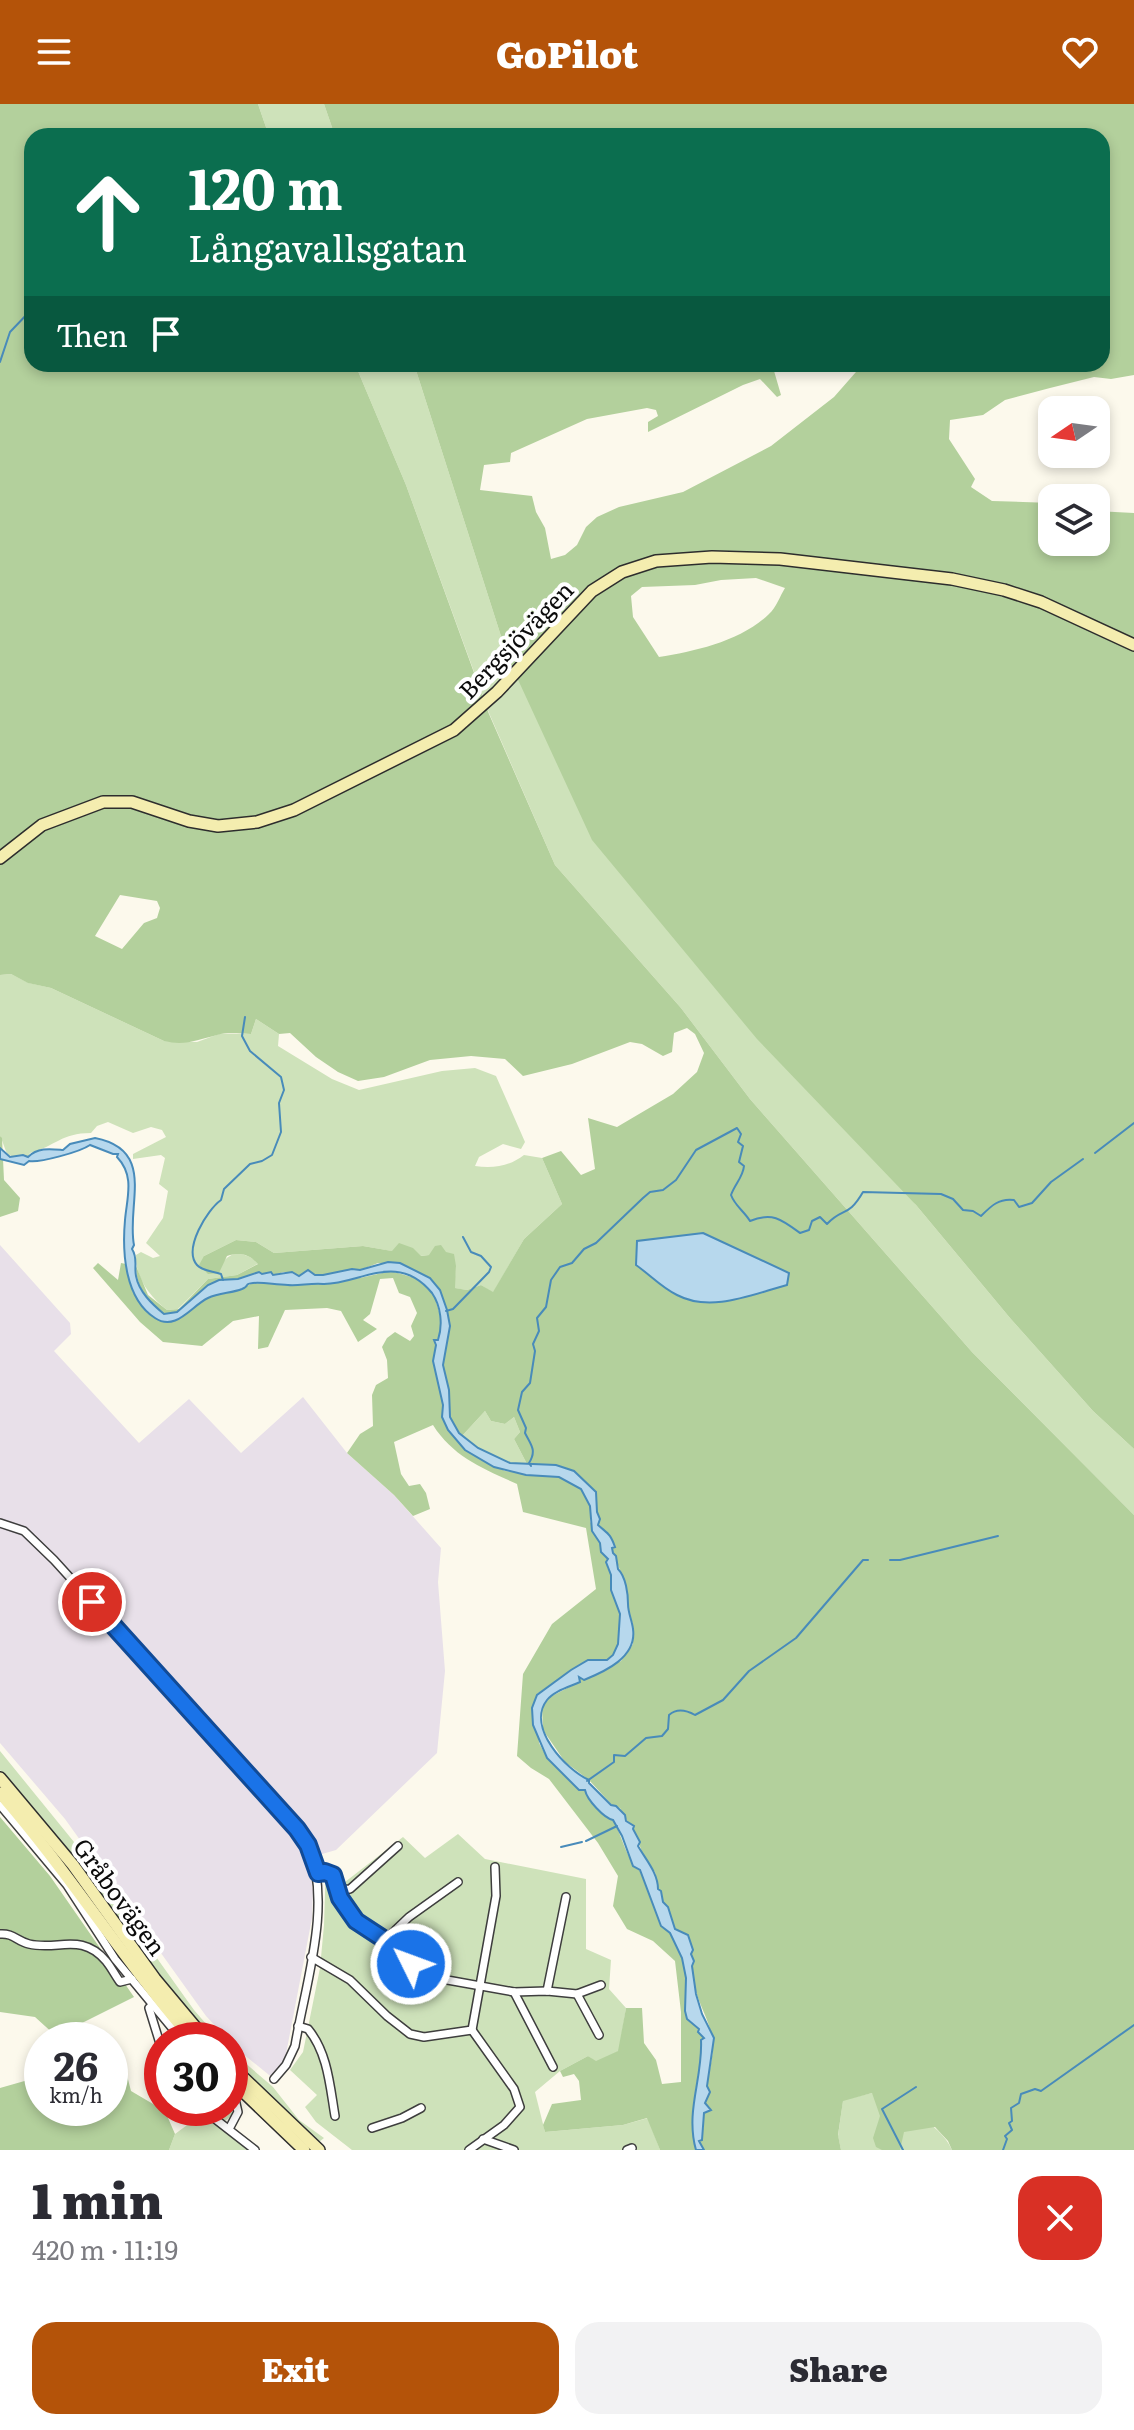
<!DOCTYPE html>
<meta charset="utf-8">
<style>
:root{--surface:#fff;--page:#f2f2f3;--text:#2b2b33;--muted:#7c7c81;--accent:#b45309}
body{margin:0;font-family:Literata,serif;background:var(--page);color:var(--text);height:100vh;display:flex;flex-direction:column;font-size:30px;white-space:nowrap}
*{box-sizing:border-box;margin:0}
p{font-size:26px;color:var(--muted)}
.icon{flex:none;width:44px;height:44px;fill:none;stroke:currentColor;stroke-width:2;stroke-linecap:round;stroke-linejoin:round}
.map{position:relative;height:2046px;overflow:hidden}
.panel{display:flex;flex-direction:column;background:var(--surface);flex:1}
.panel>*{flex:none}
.banner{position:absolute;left:24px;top:24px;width:1086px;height:244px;border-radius:24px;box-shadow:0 4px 12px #0003;background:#0b6e4f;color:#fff;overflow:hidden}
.needle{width:52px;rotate:257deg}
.tools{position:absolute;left:1038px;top:292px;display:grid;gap:16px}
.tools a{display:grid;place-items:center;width:72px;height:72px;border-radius:16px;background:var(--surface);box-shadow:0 4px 12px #0003;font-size:40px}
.speed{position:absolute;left:24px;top:1918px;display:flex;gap:16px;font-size:40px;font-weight:700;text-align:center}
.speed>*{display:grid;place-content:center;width:104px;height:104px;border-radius:50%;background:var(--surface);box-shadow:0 4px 12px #0003;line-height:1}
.speed small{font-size:20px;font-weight:400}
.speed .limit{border:12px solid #d22;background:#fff;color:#111}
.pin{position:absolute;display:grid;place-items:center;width:68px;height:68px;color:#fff;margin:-34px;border:4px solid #fff;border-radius:50%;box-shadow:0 2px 8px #0007}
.me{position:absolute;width:88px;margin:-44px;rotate:312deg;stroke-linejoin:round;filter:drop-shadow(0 0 6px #0008)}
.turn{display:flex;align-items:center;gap:28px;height:168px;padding:0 32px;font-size:36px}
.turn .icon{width:104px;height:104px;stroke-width:2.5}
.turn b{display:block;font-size:56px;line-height:68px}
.then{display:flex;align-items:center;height:76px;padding:0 32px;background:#0003;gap:16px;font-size:30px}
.round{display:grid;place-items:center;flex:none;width:84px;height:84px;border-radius:24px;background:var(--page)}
.head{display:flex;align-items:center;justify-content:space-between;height:136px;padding:0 32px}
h1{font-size:48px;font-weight:800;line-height:60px}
.primary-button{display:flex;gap:16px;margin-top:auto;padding:16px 32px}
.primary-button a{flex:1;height:92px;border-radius:24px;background:var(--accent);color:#fff;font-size:32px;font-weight:800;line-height:92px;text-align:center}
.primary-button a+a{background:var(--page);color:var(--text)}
header{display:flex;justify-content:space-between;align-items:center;height:104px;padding:0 32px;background:var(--accent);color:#fff;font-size:36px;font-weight:800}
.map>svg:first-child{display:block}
.industrial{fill:#e8e0e9}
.green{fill:#cee2ba}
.forest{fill:#b3d09c;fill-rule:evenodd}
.water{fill:#b7d8ed;stroke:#488bba;stroke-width:2}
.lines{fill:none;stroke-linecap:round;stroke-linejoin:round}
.stream{stroke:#488bba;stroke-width:2}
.street-casing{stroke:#3e3e3e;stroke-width:10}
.secondary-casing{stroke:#2d2d2d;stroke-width:14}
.street{stroke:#fff;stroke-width:7}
.secondary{stroke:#f4edaf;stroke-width:11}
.route-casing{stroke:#114b97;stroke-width:20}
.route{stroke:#1a73e8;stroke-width:14}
.labels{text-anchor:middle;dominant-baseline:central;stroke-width:8;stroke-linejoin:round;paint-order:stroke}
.street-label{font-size:24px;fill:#0b0b0b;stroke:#fff}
</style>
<header><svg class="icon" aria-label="menu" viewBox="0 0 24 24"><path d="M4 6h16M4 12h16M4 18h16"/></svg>GoPilot<svg class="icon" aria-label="heart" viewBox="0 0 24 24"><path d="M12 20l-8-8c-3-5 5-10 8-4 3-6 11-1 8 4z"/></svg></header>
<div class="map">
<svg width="1134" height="2046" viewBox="0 0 1134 2046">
<rect width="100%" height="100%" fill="#fcf9ec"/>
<polygon class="industrial" points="0,1141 70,1219 71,1230 54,1247 139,1339 189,1295 241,1349 303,1293 347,1349 394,1391 441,1444 438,1478 445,1567 437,1649 336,1746 308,1754 313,1786 312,1814 286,1950 274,1975 237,1945 206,1912 65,1715 0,1639"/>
<g class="green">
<polygon points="258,0 324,0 335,32 269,32"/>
<polygon points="355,260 414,260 508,554 916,1101 1010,1214 1093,1307 1134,1345 1134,1411 972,1248 750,995 681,904 555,761 489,609 406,381"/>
<path d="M11 870 29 879 51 884 164 937 197 938 219 930H251L256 915 279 930 278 942 332 975 359 986 442 967 475 964 496 972 525 1038 521 1045 503 1040 479 1053 475 1062C493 1065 510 1062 524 1051L542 1054 562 1100 524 1135 493 1189 481 1181 467 1186 454 1184 456 1162 429 1151 420 1152 363 1142 274 1149 256 1138 236 1136 204 1152 222 1160C232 1144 246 1149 259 1159L237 1171 208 1175 178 1205 167 1206C149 1192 135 1173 136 1151L141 1148 153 1154 160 1152 146 1139 163 1114 168 1087 159 1080 165 1054 161 1051 133 1055V1050L166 1033 162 1026 151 1023 133 1029 108 1018 97 1022 91 1029C61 1029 56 1042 30 1049L28 1053C2 1053 9 1051 0 1032V871Z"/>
<path d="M485 1307 491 1317 505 1320 514 1313 520 1328 514 1335 527 1360C506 1362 478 1347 462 1332Z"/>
<path d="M0 1647 74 1738 194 1906 220 1936H213C138 1849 76 1752 0 1666Z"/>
<polygon points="458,1730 485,1755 586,1775 586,1845 611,1856 609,1885 626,1904 619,1947 596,1958 588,1952 560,1967 535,1988 545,2028 623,2021 648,2014 660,2046 352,2046 316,2018 305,2003 317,1991 290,1966 303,1948 320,1864 324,1821 326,1758 345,1778 403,1733 425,1754"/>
<polygon points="230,1946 273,1983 299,2016 324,2034 319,2038 238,1963 230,1954"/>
<path d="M872 1989C899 2004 939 2016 952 2046H841L838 2032 843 1996Z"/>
<path d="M230 1991C236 2003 235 2012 223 2018L259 2046H169L175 2030 206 2007 204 2004H230Z"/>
</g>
<g class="forest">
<path d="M0 0H258L269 32H32V260H355L406 381 489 610 555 761 681 904 750 995 972 1248 1134 1411V2046H952L948 2037 935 2023 904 2028 900 2046H882L876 2043 873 2034 880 2012 872 1989 843 1997 838 2031 841 2046H704L699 2036 704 2022V2009L710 2006 704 1999 709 1985 707 1982C709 1968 713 1954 713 1940 713 1924 700 1903 696 1887 691 1869 692 1849 688 1831L675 1825 658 1785 655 1768 646 1759 637 1734 620 1704 612 1701 589 1676 565 1658 543 1626 542 1604 548 1594 579 1578V1572L589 1574 621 1557 633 1540V1520L628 1508 626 1481 604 1426 598 1421 596 1388 574 1367 556 1361 527 1360 514 1335 520 1328 514 1313 505 1320 491 1317 485 1307 462 1332 453 1320 448 1304 450 1295 443 1261 450 1223 440 1186 400 1159H378L360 1166 352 1165 323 1171 299 1172 284 1168 273 1171 271 1168 238 1175 219 1176 208 1181 177 1208 164 1210C148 1197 136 1183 136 1162L148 1191 167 1206 179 1205 208 1175 237 1171 258 1160C249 1150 240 1148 227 1152L219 1169 208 1170 199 1161 204 1152 236 1136 256 1138 274 1149 363 1142 392 1147 399 1139 413 1144 421 1152 429 1151 435 1142 441 1141 446 1148 454 1150 456 1162 455 1184 467 1186 481 1181 493 1188 524 1135 562 1100 542 1054 561 1047 581 1071 595 1065 588 1014 617 1023 673 990 697 968 704 949 695 930 687 924 674 929 672 948 663 952 642 940 630 938 572 960 523 972 505 955 471 952 430 956 384 973 358 977 338 968 316 953 290 929 279 930 256 915 251 930C240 930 228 928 217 931 197 936 185 942 164 937L51 884 28 879 11 870 0 871ZM120 791 157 797 160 804 157 814 144 819 122 845 95 832ZM703 1129 702 1198 678 1192 636 1161Z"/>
<path d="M324 0H1134V271L1111 275 1094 273 1050 284 1005 296 983 311 950 316 949 335 975 375 971 383 992 397 1052 399V438H1096V407L1134 409V1345L1093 1307 1010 1214 916 1101 757 935 592 736 508 554 414 260H772L781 291 777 293 760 275 743 281 648 328V318L658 312 656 306 647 304 587 315 511 349 510 358 484 361 480 386 532 392 536 408 545 424 551 455 565 451 577 441 586 423 597 413 619 403 683 388 771 342 834 293 863 260H1102V32H335ZM756 474 785 484C780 492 776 504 769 510 741 537 696 547 659 553L633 513 631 492 642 483 695 481 721 476Z"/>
<polygon points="0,1032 2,1034 4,1076 20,1094 18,1107 0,1113"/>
<path d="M98 1159 118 1176 121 1159 126 1160 133 1189 160 1217 175 1216 209 1193 222 1188 242 1185 252 1179 293 1181 308 1178 325 1180 341 1175 360 1174 391 1167 415 1174 429 1185 435 1194 440 1211V1231L433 1257 443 1301 442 1313 448 1326 465 1346 505 1367 559 1373 581 1385 590 1402V1417L595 1430 608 1455 607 1463 612 1471 611 1486 620 1510 618 1540 613 1551 607 1556H588L537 1590 539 1639 547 1654 579 1686 585 1685C586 1696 603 1713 613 1715 622 1732 627 1757 640 1767L661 1822 670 1829 682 1854 686 1874V1903L704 1934 701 1936C702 1972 685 2010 696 2046H660L647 2014 623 2021 545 2028 543 2021 552 2000 581 1996 579 1977 574 1970 563 1973 560 1967 588 1952 596 1957 618 1947 626 1904H642L644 1939 656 1956 662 1980 681 1978V1908L675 1857 653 1837 627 1825 613 1802 618 1772 598 1739 549 1675 531 1664 517 1652 523 1570 552 1520 596 1485 586 1424 523 1408 517 1380C484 1365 453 1353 433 1321L394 1338 401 1370 409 1382 420 1380 426 1389 430 1405 413 1412 394 1391 347 1349 360 1330 373 1322 372 1291 376 1281 388 1274 387 1256 382 1243 387 1234 395 1228 410 1237 414 1232 411 1222 417 1209 410 1193 399 1189 393 1174 380 1175 370 1210 363 1216 377 1225 358 1238 341 1207 327 1204 285 1206 268 1243 258 1245 259 1212 233 1217 202 1242 163 1238 140 1218 93 1164Z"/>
<polygon points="0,1713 50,1772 134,1893 56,1932 35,1913 0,1908"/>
<polygon points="121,1948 131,1987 165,2007 175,2030 169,2046 0,2046 0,1984 42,1972 42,2004 110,2004 110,1957"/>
</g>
<g class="water">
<path d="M95 1034C157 1046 126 1101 134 1141L132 1145C138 1154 134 1162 136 1172 139 1188 152 1200 164 1210L177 1208 208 1181 219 1176 238 1175 259 1168 262 1170 271 1168 273 1171 292 1168 299 1172 308 1166 315 1171H323L352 1165 360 1166 388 1158 400 1159 430 1174 440 1186 447 1206 450 1222 443 1261 449 1286 450 1313 459 1329 478 1344 510 1359 556 1361 574 1367 596 1388 597 1408 600 1415 598 1421C608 1430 610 1429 615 1443L612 1444 613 1449 616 1452 618 1465C626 1473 628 1490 628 1500 628 1509 632 1516 633 1525 637 1553 606 1567 584 1576L579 1573 580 1578C569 1583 554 1587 547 1596 526 1623 566 1666 589 1676V1679L611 1701 616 1702 625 1711 626 1717 634 1722 633 1725 640 1738 638 1742C646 1756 658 1769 658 1785L661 1787 663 1798 668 1803 675 1825 688 1831 693 1846 691 1850 694 1857 692 1862 696 1890 702 1910 714 1934 707 1982 710 1988 705 1999 711 2006 704 2009 702 2036 699 2037 704 2046H696C685 2007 703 1974 701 1936L704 1934 698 1928 699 1925 687 1915 685 1907 686 1874 682 1854 670 1829 661 1822 640 1766 633 1762 622 1732 613 1716C604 1714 587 1696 585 1686H579L547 1654 533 1621 532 1604 537 1591 571 1566 588 1556H607L613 1551 618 1540 620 1510 611 1486V1471L606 1458 608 1455 601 1448 600 1439 592 1427 590 1402 581 1385 559 1373 526 1371 494 1363 465 1346 448 1326 442 1313 443 1301 433 1257 436 1241 434 1236H438C443 1221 441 1202 432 1189 397 1146 359 1181 323 1180 310 1179 299 1182 288 1181 275 1181 265 1178 253 1179 243 1180 251 1181 242 1185 232 1189 219 1189 208 1194 191 1202 176 1228 155 1214 125 1195 122 1149 125 1116 127 1093 135 1072 117 1053L118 1050H113L90 1041C80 1048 39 1059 29 1057L24 1061 0 1055V1044L10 1053 23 1051 28 1053C38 1043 51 1045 63 1046L70 1040Z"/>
<path d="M703 1129 789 1169 787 1181C753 1190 711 1209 677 1191 662 1184 649 1170 636 1161L637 1137Z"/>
</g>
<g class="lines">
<g class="stream">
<polyline points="0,258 10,228 32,205"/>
<polyline points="1095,1049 1134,1019"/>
<path d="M223 1176 221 1170C213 1167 202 1167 197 1161 183 1145 207 1106 221 1096L224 1085 250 1060 262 1057 272 1051 281 1028 279 999 284 986 281 973 250 947 242 932 245 913"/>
<polyline points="446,1207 453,1205 489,1168 491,1163 481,1152 471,1148 463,1133"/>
<path d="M531 1362 529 1359C537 1346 531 1341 525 1329L526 1324 518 1306 522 1288 530 1279 535 1247 533 1240 539 1227 537 1214 546 1203 551 1176 560 1163 572 1159 584 1145 596 1139 643 1094 650 1088 663 1086 676 1076 696 1046 737 1024 741 1030 738 1038 743 1042 739 1058 744 1062C743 1073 735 1080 731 1091 735 1102 744 1107 750 1117 772 1108 781 1115 800 1129L809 1126 812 1117 820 1113 827 1120C843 1103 848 1114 863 1088L941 1090 953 1095 963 1106 973 1107 981 1112C991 1102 999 1094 1014 1096L1019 1103 1032 1099 1051 1078 1083 1055"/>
<polyline points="890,1456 900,1456 998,1432"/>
<path d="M587 1677 614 1658V1651L625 1652 646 1634 662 1632 668 1625 669 1611C677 1604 686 1606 695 1611L723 1596 749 1567 796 1534 863 1456H868"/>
<polyline points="586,1737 617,1722"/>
<polyline points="561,1743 582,1738"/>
<polyline points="903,2046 882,2005 916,1983"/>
<polyline points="1003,2046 1007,2035 1005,2032 1012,2026 1009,2019 1012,2017 1011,2004 1019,1999 1021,1990 1035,1985 1041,1987 1134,1921"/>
</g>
<g class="street-casing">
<g id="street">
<path d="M0 1419 24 1427 54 1456 175 1589 308 1741C333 1800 305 1881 295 1942L286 1961 274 1975"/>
<polyline points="0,1701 67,1781 115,1855 182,1936"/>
<polyline points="318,1769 325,1768 333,1771 340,1794 356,1817 385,1836 425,1872 514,1888 547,1887 577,1890 601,1881"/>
<polyline points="338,1786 350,1785 398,1742"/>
<path d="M0 1830C13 1829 17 1837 29 1840 58 1847 81 1828 106 1857 111 1863 115 1871 120 1878L132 1875"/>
<polyline points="385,1836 409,1813 458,1778"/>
<polyline points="311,1853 350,1876 387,1912 410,1930 424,1933 472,1926"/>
<polyline points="547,1887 566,1793"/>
<polyline points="514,1888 553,1963"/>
<polyline points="577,1890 599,1931"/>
<polyline points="152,1901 149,1904 162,1946"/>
<path d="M298 1922 308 1925C328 1949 330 1983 335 2012"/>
<polyline points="472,1926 496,1792 495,1763"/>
<polyline points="201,2004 255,2046"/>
<polyline points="372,2024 402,2014 421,2004"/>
<polyline points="229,2025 238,2008 235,1995 230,1988"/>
<polyline points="483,2035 514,2046"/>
<polyline points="469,2046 504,2021 520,2003 514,1985 472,1926"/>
<polyline points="627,2046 632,2044"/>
</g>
</g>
<g class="secondary-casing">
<g id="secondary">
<polyline points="0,754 42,721 103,698 132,698 189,717 218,722 257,718 294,706 454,626 497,588 592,487 622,468 656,457 712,453 780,455 952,475 1004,486 1041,498 1134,541"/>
<polyline points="0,1674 73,1761 155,1875 206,1936"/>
<path d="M0 1689C69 1768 124 1857 193 1936"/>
<polyline points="230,1961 319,2046"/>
<polyline points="230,1975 304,2046"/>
</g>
</g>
<use href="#street" class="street"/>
<use href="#secondary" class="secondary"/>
</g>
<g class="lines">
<g class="route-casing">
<polyline id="route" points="92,1498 297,1725 308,1741 318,1769 325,1768 333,1771 340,1794 356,1817 385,1836 411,1860"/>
</g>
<use href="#route" class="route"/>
</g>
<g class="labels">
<g class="street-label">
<text transform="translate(515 535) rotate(-46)">Bergsjövägen</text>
<text transform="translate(121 1792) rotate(54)">Gråbovägen</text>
</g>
</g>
</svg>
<div class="tools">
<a><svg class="needle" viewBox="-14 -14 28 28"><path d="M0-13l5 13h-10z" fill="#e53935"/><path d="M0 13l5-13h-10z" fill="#7c7c81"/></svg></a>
<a><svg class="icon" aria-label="layers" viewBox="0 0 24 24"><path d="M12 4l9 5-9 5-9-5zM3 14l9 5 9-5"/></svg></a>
</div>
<div class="speed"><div>26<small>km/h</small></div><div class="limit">30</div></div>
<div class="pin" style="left:92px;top:1498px;background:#d93025"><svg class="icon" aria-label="arrive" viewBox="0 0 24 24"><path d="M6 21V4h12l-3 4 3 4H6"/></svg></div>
<svg class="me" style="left:411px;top:1860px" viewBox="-20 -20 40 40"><circle r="17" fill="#1a73e8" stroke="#fff" stroke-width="3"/><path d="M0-11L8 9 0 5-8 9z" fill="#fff"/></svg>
<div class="banner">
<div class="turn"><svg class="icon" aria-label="ahead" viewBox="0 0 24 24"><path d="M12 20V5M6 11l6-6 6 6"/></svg><div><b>120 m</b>Långavallsgatan</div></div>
<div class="then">Then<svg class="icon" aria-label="arrive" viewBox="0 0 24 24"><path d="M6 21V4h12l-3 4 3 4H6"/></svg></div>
</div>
</div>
<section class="panel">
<div class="head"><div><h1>1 min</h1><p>420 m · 11:19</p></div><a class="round" style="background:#d93025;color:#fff"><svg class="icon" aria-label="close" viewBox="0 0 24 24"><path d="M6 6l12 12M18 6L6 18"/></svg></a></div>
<div class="primary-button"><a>Exit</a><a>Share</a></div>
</section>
